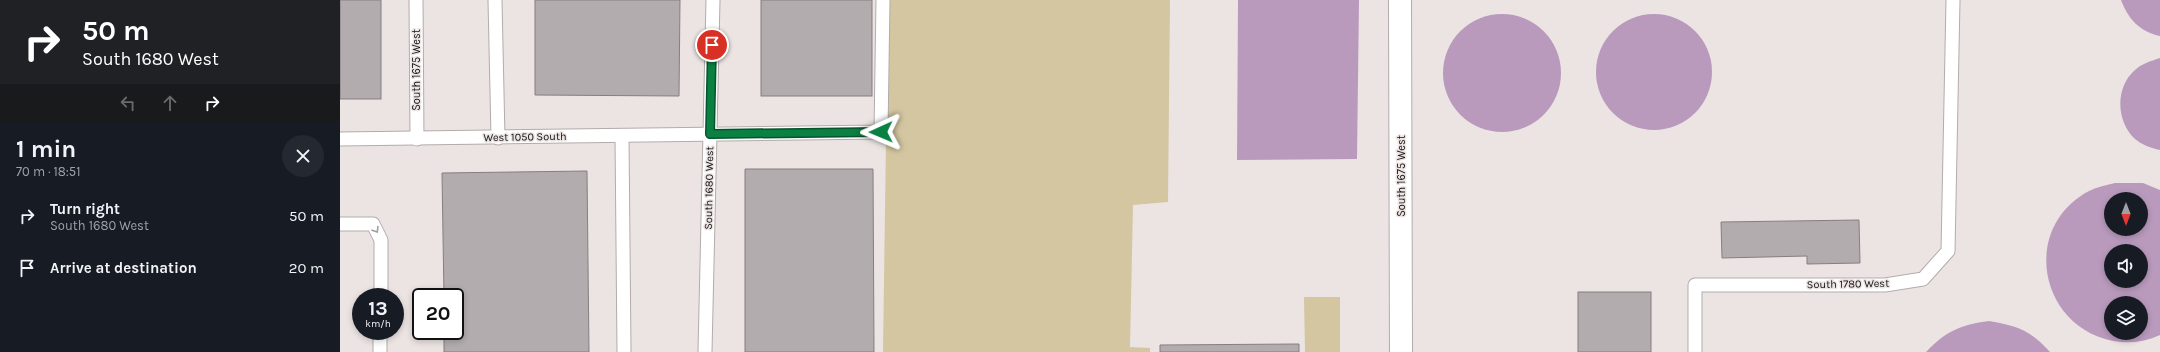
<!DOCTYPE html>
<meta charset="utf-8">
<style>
:root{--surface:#171b24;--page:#242831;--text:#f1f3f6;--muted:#9ea1a6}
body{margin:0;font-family:Karla,sans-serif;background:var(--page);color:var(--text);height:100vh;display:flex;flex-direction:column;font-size:15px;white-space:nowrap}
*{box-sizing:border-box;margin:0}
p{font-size:13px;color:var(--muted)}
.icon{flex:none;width:22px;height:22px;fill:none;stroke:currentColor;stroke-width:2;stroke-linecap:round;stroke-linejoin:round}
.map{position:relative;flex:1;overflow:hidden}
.drawer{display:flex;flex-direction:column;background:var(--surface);width:340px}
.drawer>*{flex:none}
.top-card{background:#202124;color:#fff;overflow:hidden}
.needle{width:26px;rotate:180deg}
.fabs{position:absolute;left:1764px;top:192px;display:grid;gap:8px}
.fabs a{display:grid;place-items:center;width:44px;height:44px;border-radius:50%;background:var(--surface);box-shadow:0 2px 6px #0003;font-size:20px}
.speed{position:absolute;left:12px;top:288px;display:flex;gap:8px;font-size:20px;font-weight:700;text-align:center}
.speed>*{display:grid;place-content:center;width:52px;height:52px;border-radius:50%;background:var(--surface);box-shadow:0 2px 6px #0003;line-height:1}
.speed small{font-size:10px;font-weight:400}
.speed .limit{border:2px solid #111;border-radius:6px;background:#fff;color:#111}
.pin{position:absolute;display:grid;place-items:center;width:34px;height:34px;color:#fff;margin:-17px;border:2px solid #fff;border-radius:50%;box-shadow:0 1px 4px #0007}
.me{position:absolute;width:44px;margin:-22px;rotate:269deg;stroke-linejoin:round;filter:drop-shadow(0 0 3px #0008)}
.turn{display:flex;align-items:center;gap:14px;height:84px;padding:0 16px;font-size:18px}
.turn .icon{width:52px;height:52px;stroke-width:2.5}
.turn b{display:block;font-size:28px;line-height:34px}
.lanes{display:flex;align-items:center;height:38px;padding:0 16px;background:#0003;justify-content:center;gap:20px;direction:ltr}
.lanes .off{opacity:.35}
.round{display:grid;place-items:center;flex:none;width:42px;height:42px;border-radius:21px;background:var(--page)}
.headline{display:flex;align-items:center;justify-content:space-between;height:68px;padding:0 16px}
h1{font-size:24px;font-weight:700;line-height:30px}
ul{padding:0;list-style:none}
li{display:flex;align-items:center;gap:12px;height:52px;padding:0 16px}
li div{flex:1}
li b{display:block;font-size:15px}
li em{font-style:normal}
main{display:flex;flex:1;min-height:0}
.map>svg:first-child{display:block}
.green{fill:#d3c6a0}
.water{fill:#b99abd;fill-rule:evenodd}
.building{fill:#b2acae;stroke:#857f81}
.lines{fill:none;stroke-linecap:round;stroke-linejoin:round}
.lane-casing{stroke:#b2acab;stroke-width:15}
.street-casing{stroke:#b2acab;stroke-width:24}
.lane{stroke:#fff;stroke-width:13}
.street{stroke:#fff;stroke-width:22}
.oneway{stroke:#a1a0a0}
.route-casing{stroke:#07532c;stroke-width:10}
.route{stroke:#0b8043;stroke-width:7}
.labels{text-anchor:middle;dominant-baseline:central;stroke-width:3;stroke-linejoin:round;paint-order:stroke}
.street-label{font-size:11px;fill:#141212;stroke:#ebe4e3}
</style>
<main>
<section class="drawer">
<div class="top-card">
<div class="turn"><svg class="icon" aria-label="right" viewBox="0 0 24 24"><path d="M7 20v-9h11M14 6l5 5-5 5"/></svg><div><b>50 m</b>South 1680 West</div></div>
<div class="lanes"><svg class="icon off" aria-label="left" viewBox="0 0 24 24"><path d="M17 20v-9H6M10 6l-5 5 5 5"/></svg><svg class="icon off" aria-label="ahead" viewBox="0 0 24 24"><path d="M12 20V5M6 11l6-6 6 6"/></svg><svg class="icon" aria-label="right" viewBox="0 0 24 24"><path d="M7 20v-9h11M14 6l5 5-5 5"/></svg></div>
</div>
<div class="headline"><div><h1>1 min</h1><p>70 m · 18:51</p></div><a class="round"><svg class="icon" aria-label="close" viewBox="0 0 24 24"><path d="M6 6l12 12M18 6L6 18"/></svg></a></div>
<ul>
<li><svg class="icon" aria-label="right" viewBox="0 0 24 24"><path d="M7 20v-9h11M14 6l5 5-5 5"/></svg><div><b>Turn right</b><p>South 1680 West</p></div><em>50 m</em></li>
<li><svg class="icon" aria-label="arrive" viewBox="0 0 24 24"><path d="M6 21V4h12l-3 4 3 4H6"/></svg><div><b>Arrive at destination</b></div><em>20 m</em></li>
</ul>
</section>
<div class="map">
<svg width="1820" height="352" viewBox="0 0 1820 352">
<rect width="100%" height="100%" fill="#ebe4e3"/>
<g class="green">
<polygon points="548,0 830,0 828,202 793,205 790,347 810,348 810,352 543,352"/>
<polygon points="964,297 1000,297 1000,352 965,352"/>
</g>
<g class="water">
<polygon points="898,0 1019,0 1017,159 897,160"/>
<path d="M1781 0H1820V36C1800 32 1788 19 1781 0Z"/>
<circle cx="1314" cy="72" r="58"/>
<circle cx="1162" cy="73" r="59"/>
<path d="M1820 58V150C1811 148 1802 145 1795 139 1776 121 1775 87 1795 70 1803 63 1811 61 1820 58Z"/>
<path d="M1775 183H1803L1820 190V335C1805 342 1789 344 1773 341 1698 326 1681 227 1749 191 1757 187 1767 185 1775 183ZM1771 199H1801V229H1771ZM1771 251H1801V281H1771ZM1771 303H1801V333H1771Z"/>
<path d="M1649 321C1678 326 1690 330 1710 352H1586C1606 331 1620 325 1649 321Z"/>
</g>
<g class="building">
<rect x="0" y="0" width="41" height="99"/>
<polygon points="195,0 340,0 339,96 195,95"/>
<rect x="421" y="0" width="111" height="96"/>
<polygon points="405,169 533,169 534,352 405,352"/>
<polygon points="247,171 249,352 104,352 104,331 115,331 115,297 104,297 102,173"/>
<polygon points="1519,220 1520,263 1467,264 1467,256 1382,258 1381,222"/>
<rect x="1238" y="292" width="73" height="60"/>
<polygon points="959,344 959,352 820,352 820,345"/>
</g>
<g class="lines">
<g class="lane-casing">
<g id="lane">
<polyline points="76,0 77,139"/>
<polyline points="155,0 158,138"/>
<polyline points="282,136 284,352"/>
<polyline points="0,139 541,132 543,0"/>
<polyline points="0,224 33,224 41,240 41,297"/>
<polyline points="40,352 40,331"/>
<polyline points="365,352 373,0"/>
<polyline points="1355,352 1355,285 1545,285 1583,279 1608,251 1613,0"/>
</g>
</g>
<g class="street-casing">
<polyline id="street" points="1060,0 1061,352"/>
</g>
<use href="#lane" class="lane"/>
<use href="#street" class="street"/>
</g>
<defs><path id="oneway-chevron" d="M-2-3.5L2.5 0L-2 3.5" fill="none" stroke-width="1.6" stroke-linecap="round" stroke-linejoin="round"/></defs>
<use class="oneway" href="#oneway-chevron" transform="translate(36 230) rotate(58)"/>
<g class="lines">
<g class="route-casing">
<polyline id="route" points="372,45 370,134 541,132"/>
</g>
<use href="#route" class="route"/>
</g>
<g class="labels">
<g class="street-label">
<text transform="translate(76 70) rotate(-90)">South 1675 West</text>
<text transform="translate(185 137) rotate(-1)">West 1050 South</text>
<text transform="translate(1061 176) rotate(-90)">South 1675 West</text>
<text transform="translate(369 188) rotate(-89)">South 1680 West</text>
<text transform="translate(1508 284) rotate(-1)">South 1780 West</text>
</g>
</g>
</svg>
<div class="fabs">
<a><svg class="needle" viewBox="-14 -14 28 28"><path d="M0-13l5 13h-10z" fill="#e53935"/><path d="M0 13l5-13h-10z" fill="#9ea1a6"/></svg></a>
<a><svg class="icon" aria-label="sound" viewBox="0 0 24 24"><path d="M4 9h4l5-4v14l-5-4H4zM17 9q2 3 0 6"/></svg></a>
<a><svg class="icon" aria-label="layers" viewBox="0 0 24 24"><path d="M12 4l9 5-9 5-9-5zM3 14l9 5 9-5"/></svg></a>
</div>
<div class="speed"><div>13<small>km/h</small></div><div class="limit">20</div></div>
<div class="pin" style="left:372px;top:45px;background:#d93025"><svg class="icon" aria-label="arrive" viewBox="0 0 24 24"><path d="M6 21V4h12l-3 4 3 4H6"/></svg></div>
<svg class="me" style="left:541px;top:132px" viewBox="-20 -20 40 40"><path d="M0-17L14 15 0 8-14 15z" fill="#0b8043" stroke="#fff" stroke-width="4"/></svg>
</div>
</main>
